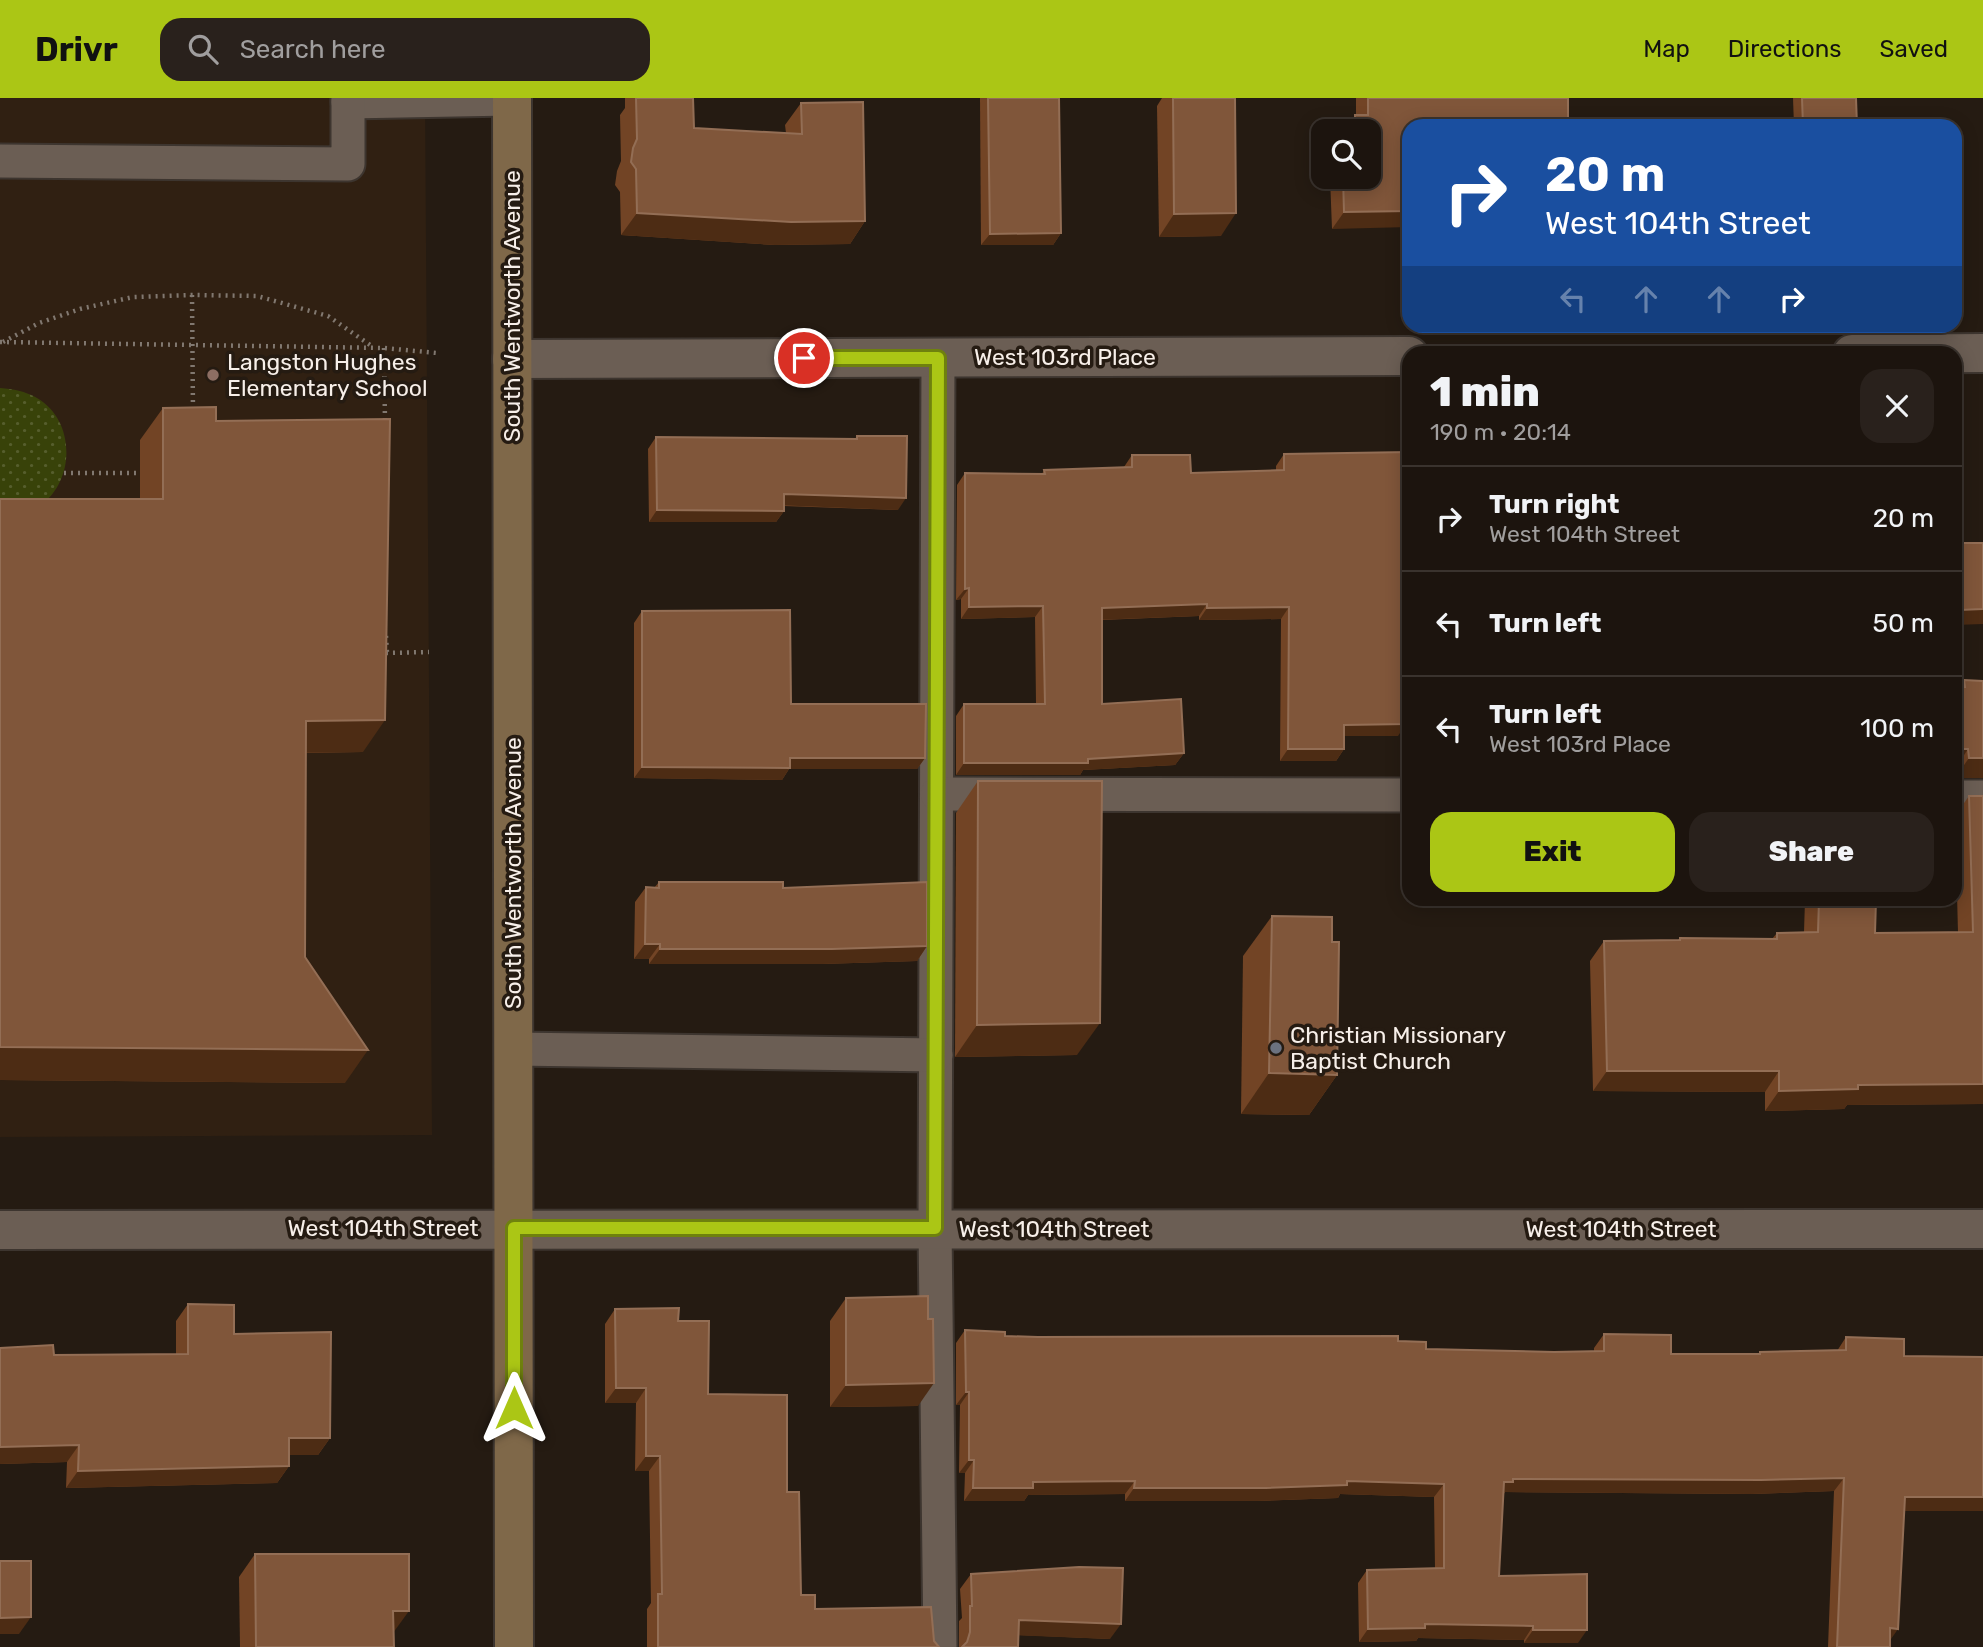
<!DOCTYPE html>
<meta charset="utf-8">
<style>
:root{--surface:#1c140e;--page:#29211c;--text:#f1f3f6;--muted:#a09e9e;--line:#3a332e;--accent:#abc615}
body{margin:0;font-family:Rubik,sans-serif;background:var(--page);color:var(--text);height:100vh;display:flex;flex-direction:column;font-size:26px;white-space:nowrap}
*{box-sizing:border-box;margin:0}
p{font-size:23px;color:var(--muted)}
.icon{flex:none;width:38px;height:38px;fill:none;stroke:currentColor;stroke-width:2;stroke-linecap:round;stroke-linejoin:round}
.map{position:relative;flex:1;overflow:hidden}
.details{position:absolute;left:1402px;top:248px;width:560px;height:560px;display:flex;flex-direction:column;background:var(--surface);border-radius:21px;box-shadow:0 4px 18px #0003,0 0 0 2px var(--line)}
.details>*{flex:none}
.guide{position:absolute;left:1402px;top:21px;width:560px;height:214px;border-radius:21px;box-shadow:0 4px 18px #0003,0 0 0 2px var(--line);background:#1a4fa0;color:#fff;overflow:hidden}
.tools{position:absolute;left:1311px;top:21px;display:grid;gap:14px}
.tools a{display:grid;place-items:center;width:70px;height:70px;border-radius:14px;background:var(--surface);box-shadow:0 4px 18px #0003,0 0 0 2px var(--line);font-size:35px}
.pin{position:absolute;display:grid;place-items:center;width:60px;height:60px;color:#fff;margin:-30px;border:4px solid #fff;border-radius:50%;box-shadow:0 2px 7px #0007}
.me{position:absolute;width:77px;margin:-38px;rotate:0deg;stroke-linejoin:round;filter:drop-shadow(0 0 5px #0008)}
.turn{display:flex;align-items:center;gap:24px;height:147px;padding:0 28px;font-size:32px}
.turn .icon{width:91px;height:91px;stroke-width:2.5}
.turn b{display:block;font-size:49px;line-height:60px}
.lanes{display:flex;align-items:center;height:66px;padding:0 28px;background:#0003;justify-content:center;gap:35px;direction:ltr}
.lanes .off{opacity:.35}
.round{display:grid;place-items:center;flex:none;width:74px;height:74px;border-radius:21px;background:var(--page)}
.head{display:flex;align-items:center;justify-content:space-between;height:119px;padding:0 28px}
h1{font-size:42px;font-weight:800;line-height:52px}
.cta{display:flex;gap:14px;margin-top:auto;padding:14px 28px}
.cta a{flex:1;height:80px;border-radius:21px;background:var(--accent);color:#111;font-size:28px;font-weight:800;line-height:80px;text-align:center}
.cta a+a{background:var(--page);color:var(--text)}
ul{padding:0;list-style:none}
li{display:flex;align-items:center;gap:21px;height:105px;padding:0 28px;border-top:2px solid var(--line)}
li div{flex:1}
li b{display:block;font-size:26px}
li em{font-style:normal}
header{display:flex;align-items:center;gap:42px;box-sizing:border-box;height:98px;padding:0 35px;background:var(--accent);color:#111}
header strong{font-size:33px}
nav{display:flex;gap:38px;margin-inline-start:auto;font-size:24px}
.search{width:490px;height:63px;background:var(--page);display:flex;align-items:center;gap:18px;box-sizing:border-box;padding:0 24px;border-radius:21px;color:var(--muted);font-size:26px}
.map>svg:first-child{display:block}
.built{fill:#302012}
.park{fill:url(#park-dots)}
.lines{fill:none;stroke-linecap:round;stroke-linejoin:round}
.lane-casing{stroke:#3d352f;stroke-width:37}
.street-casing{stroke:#3d352f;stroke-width:42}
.secondary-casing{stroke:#3d352f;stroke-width:42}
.path{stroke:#817870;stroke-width:4.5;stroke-dasharray:2 5;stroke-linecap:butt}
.lane{stroke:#6b5e54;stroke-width:33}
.street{stroke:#6b5e54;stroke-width:38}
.secondary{stroke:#7f6849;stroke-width:38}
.wall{fill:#724425}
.shaded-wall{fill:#4d2c14}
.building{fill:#80563a;stroke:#936e55;stroke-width:2}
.route-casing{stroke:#6f810e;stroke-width:18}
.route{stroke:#abc615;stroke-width:12}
.education-dot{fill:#8d6e63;stroke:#251b12;stroke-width:2.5}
.worship-dot{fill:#6b7280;stroke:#251b12;stroke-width:2.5}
.labels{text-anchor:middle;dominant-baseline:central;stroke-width:7;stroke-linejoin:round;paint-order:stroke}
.street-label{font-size:23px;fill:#f7efe9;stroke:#251b12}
.poi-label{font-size:23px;fill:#f7efe9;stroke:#251b12;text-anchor:start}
</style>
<header>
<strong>Drivr</strong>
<div class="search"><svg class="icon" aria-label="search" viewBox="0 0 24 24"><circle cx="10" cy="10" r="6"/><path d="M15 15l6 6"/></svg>Search here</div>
<nav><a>Map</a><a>Directions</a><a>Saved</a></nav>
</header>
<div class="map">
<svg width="1983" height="1549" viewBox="0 0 1983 1549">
<defs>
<pattern id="park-dots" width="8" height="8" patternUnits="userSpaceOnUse" patternTransform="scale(1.75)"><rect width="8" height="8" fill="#384209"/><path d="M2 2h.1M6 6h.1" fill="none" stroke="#565e2d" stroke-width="1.8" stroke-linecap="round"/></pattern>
</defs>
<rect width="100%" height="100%" fill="#251b12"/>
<polygon class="built" points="0,0 425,0 432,1037 0,1039"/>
<path class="park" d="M0 290C13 291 25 293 37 300 75 322 76 381 41 407 31 415 12 417 0 421Z"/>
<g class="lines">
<g class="lane-casing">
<g id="lane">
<polyline points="348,4 512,1"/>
<polyline points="0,63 348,66 348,0"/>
<polyline points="938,260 935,1130 940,1549"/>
<polyline points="937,696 1409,697"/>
<polyline points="1955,699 1983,699"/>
<polyline points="514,951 936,957"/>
</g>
</g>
<g class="street-casing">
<g id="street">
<polyline points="1852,256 1983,255"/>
<polyline points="512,261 1409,258"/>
<polyline points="0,1132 1983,1131"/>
</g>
</g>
<g class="secondary-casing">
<polyline id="secondary" points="512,0 514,1549"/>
</g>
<g class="path">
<polyline points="192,197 193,315"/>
<polyline points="0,244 384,250 437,255"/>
<polyline points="3,244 39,225 80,211 133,199 192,197 257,198 328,218 373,249"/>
<polyline points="384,250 385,326"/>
<polyline points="64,375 141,375"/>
<polyline points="386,538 387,555"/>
<polyline points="386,555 429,554"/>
</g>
<use href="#lane" class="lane"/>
<use href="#street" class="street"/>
<use href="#secondary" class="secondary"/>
</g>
<g class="wall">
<polygon points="625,0 693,0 694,30 786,35 785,27 801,5 865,123 850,146 775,147 621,137 620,94 615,87 617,73 621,63 620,17 625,10"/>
<polygon points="980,0 1059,0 1061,135 1053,147 981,147"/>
<polygon points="1162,0 1235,0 1221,138 1159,139 1157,8"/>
<polygon points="1356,0 1568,0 1332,131 1330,79 1368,79 1368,33 1341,33 1345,32 1356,17"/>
<polygon points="1793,0 1856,0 1857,28 1794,28"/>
<polygon points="163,310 216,323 363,654 306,655 305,859 345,985 0,982 0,401 140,401 140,342"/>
<polygon points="857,338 898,412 784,408 784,413 776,424 649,424 648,351 656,339 855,341"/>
<polygon points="1284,356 1404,519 1398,638 1344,638 1344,651 1336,663 1280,663 1281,521 1199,522 1199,518 1102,522 1102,606 1184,655 1175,667 1083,672 1080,677 956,677 956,618 964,606 1036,606 1035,519 961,521 961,501 956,502 957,387 965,375 1042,376 1044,372 1124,369 1132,357 1191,375 1276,372 1276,368"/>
<polygon points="1955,406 1959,445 1983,445 1955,527"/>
<polygon points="642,513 791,606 925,660 917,671 789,671 782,682 634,680 634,525"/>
<polygon points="1964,582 1983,583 1983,680 1955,680 1955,589 1960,589"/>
<polygon points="978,683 1077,957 955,959 956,715"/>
<polygon points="1969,698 1983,698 1983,1006 1847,1007 1844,1011 1765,1013 1765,994 1593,993 1590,863 1604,843 1678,842 1680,840 1772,841 1777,835 1804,834 1805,802 1876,802 1875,835 1958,835 1955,718"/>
<polygon points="659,784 783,790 927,848 917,863 822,866 649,866 649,861 634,861 635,804 646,789 654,790"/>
<polygon points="1272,818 1332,844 1337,977 1309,1017 1241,1016 1243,858"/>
<polygon points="846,1200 918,1308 830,1309 830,1223"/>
<polygon points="188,1206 234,1236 330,1340 318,1357 289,1357 289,1368 277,1385 66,1390 67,1364 0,1366 0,1250 54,1257 176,1256 176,1223"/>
<polygon points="615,1211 678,1223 708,1296 787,1394 801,1497 815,1511 934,1543 939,1549 647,1549 647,1511 651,1505 649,1373 635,1373 636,1305 605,1305 605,1226"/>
<polygon points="965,1232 1005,1238 1398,1243 1426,1251 1554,1254 1594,1253 1594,1250 1604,1236 1671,1256 1759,1256 1760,1254 1837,1253 1846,1239 1904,1258 1983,1259 1983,1413 1904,1413 1890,1549 1828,1549 1834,1393 1752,1396 1505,1394 1503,1397 1499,1478 1578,1545 1524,1545 1524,1542 1418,1540 1416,1543 1359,1544 1358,1485 1367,1472 1435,1470 1434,1399 1340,1396 1338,1400 1257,1403 1125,1403 1125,1396 1028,1397 1024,1403 964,1403 965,1375 959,1375 960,1307 956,1307 956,1245"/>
<polygon points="255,1456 394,1535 394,1549 240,1549 239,1479"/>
<polygon points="971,1476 1110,1541 1019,1537 1018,1549 959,1549 959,1523 962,1520 960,1491"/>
</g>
<g class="shaded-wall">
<polygon points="1409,113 1409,129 1332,131 1344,114"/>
<polygon points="637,115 865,123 850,146 775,147 621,137"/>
<polygon points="1236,115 1221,138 1159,139 1174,116"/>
<polygon points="1061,135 1053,147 981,147 990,136"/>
<polygon points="784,396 906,400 898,412 776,407"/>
<polygon points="657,412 784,413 776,424 649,424"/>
<polygon points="969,490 961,501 956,502 965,491"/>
<polygon points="1955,494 1960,494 1955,501"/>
<polygon points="1207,506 1199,518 1093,522 1102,510"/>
<polygon points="1043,508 1035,519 961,521 969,509"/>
<polygon points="1404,508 1409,508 1409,519 1396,519"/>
<polygon points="1289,509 1281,521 1199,522 1207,510"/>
<polygon points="1983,511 1983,526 1955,527 1955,520 1960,512"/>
<polygon points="385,622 363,654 283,655 306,623"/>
<polygon points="1406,626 1398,638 1336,638 1344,627"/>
<polygon points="1288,651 1344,651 1336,663 1280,663"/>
<polygon points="1955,651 1968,651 1955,671"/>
<polygon points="1184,655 1175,667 1083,672 1080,677 956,677 964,665 1088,661"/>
<polygon points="790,660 925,660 917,671 789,671 782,682 634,680 642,669"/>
<polygon points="1969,660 1983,660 1983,680 1955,680"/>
<polygon points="645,846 660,846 649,861 634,861"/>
<polygon points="927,848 917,863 822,866 649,866 660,851"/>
<polygon points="1100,925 1077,957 955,959 977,927"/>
<polygon points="0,949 368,952 345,985 0,982"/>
<polygon points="1607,973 1779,973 1765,994 1593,993"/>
<polygon points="1269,975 1337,977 1309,1017 1241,1016"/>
<polygon points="1983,986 1983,1006 1847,1007 1844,1011 1765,1013 1779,993 1858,987"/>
<polygon points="934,1285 918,1308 830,1309 846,1287"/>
<polygon points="616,1290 646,1290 636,1305 605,1305"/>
<polygon points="966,1294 969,1294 960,1307 956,1307"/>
<polygon points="289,1340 330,1340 318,1357 278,1357"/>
<polygon points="79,1347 67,1364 0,1366 0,1349"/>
<polygon points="646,1358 660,1358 649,1373 635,1373"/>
<polygon points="969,1362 974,1362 965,1375 959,1375"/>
<polygon points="289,1368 277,1385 66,1390 78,1373"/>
<polygon points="1844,1380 1834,1393 1752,1396 1505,1394 1503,1397 1504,1384 1513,1381"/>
<polygon points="1135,1383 1125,1396 1028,1397 1024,1403 964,1403 973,1390 1033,1384"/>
<polygon points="1347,1383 1444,1386 1434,1399 1340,1396 1338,1400 1257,1403 1125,1403 1134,1390"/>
<polygon points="1905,1399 1983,1399 1983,1413 1896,1413"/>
<polygon points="393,1513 409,1513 393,1535"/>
<polygon points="31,1519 19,1536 0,1536 0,1520"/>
<polygon points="1019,1522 1121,1526 1110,1541 1009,1537"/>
<polygon points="1425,1526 1533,1528 1524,1542 1418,1540 1416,1543 1359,1544 1368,1531"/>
<polygon points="1890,1530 1898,1531 1889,1544"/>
<polygon points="1533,1532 1587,1532 1578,1545 1524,1545"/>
</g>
<g class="building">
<polygon points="636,0 693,0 694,30 802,36 801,5 863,4 865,123 791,124 637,115 636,71 631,64 633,50 637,41"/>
<polygon points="988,0 1059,0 1061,135 990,136"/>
<polygon points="1173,0 1235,0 1236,115 1174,116"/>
<polygon points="1368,0 1568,0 1568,28 1409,28 1409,113 1344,114 1343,79 1368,79 1368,33 1342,33 1342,32 1355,33 1355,17 1368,17"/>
<polygon points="1802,0 1856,0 1857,28 1803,28"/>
<polygon points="216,309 216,323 390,321 385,622 306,623 305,859 368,952 0,949 0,401 163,401 163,310"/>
<polygon points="857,338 907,338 906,400 784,396 784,413 657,412 656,339 857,341"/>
<polygon points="1409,354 1409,508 1404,508 1406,626 1344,627 1344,651 1288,651 1289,509 1207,510 1207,506 1102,510 1102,606 1181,601 1184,655 1088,661 1088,665 964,665 964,606 1045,606 1043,508 969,509 969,490 965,491 965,375 1045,376 1044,372 1132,369 1132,357 1190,357 1191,375 1284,372 1284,356"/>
<polygon points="1955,406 1958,406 1959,445 1983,445 1983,511 1960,512 1960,494 1955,494"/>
<polygon points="790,512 791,606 926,606 925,660 790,660 790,670 642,669 642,513"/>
<polygon points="1964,582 1983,583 1983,660 1969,660 1968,651 1955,651 1955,589 1965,589"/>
<polygon points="978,683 1102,683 1100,925 977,927"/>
<polygon points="1969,698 1983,698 1983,986 1858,987 1858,991 1779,993 1779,973 1607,973 1604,843 1680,842 1680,840 1777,841 1777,835 1818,834 1819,802 1876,802 1875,835 1973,834"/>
<polygon points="659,784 783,784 783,790 927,784 927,848 832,851 660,851 660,846 645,846 646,789 659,790"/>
<polygon points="1272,818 1332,819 1332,844 1339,844 1337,977 1269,975"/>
<polygon points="928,1198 928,1221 933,1221 934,1285 846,1287 846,1200"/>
<polygon points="188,1206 234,1207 234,1236 331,1234 330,1340 289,1340 289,1368 78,1373 79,1347 0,1349 0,1250 53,1247 54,1257 188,1256"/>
<polygon points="679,1210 678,1223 709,1223 708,1296 787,1297 787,1394 799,1394 801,1497 815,1497 815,1511 931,1509 934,1543 939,1549 658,1549 658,1496 662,1496 660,1358 646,1358 646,1290 616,1290 615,1211"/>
<polygon points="965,1232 1005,1234 1005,1238 1038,1239 1398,1238 1398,1243 1426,1244 1426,1251 1554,1254 1604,1253 1604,1236 1671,1237 1671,1256 1760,1256 1760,1254 1846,1252 1846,1239 1904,1241 1904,1258 1983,1259 1983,1399 1905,1399 1898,1531 1890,1530 1890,1549 1837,1549 1844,1380 1761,1382 1513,1381 1513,1384 1504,1384 1499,1478 1587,1476 1587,1532 1533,1532 1533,1528 1425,1526 1425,1530 1368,1531 1367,1472 1444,1470 1444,1386 1347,1383 1347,1387 1266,1390 1134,1390 1135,1383 1033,1384 1033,1390 973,1390 974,1362 969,1362 969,1294 966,1294"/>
<polygon points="255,1456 409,1456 409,1513 393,1513 394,1549 256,1549"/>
<polygon points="0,1463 31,1463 31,1519 0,1520"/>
<polygon points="1079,1469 1123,1470 1121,1526 1019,1522 1018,1549 962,1549 967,1544 970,1534 970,1508 972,1508 971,1476"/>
</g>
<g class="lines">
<g class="route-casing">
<polyline id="route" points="514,1310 514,1130 935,1130 938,260 804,260"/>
</g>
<use href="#route" class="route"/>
</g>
<circle class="education-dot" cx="213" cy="277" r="7"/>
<circle class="worship-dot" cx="1276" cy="950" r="7"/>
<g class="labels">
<g class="street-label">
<text transform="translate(512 208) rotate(-90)">South Wentworth Avenue</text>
<text x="1065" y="259">West 103rd Place</text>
<text transform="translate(513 775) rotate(-90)">South Wentworth Avenue</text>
<text x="383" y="1130">West 104th Street</text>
<text x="1054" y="1131">West 104th Street</text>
<text x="1621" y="1131">West 104th Street</text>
</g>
<g class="poi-label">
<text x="227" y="264">Langston Hughes<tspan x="227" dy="26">Elementary School</tspan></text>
<text x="1290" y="937">Christian Missionary<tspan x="1290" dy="26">Baptist Church</tspan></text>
</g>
</g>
</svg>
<div class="tools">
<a><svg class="icon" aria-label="search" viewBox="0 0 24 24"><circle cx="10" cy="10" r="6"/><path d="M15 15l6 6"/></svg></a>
</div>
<div class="pin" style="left:804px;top:260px;background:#d93025"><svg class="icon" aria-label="arrive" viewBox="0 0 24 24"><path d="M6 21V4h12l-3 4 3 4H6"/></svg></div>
<svg class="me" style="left:514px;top:1310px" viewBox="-20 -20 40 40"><path d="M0-17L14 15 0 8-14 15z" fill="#abc615" stroke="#fff" stroke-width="4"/></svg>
<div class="guide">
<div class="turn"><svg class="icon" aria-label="right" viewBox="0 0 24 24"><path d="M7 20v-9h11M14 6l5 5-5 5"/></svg><div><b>20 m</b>West 104th Street</div></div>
<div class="lanes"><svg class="icon off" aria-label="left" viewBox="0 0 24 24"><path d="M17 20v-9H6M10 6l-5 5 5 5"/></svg><svg class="icon off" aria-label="ahead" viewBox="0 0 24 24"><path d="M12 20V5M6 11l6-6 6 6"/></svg><svg class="icon off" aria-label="ahead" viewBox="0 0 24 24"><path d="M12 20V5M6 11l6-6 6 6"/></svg><svg class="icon" aria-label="right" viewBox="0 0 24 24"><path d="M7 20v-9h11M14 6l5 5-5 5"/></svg></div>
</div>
<section class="details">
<div class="head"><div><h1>1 min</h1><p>190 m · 20:14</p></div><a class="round"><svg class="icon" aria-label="close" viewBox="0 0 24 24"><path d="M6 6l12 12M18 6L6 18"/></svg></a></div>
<ul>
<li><svg class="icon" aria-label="right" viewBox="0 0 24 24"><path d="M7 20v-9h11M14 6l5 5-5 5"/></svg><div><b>Turn right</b><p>West 104th Street</p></div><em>20 m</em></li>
<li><svg class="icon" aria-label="left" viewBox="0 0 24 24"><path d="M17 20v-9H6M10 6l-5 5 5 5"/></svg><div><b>Turn left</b></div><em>50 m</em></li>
<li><svg class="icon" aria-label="left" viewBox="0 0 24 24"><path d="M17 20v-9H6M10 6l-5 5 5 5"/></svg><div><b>Turn left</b><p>West 103rd Place</p></div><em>100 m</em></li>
</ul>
<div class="cta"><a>Exit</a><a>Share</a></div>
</section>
</div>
